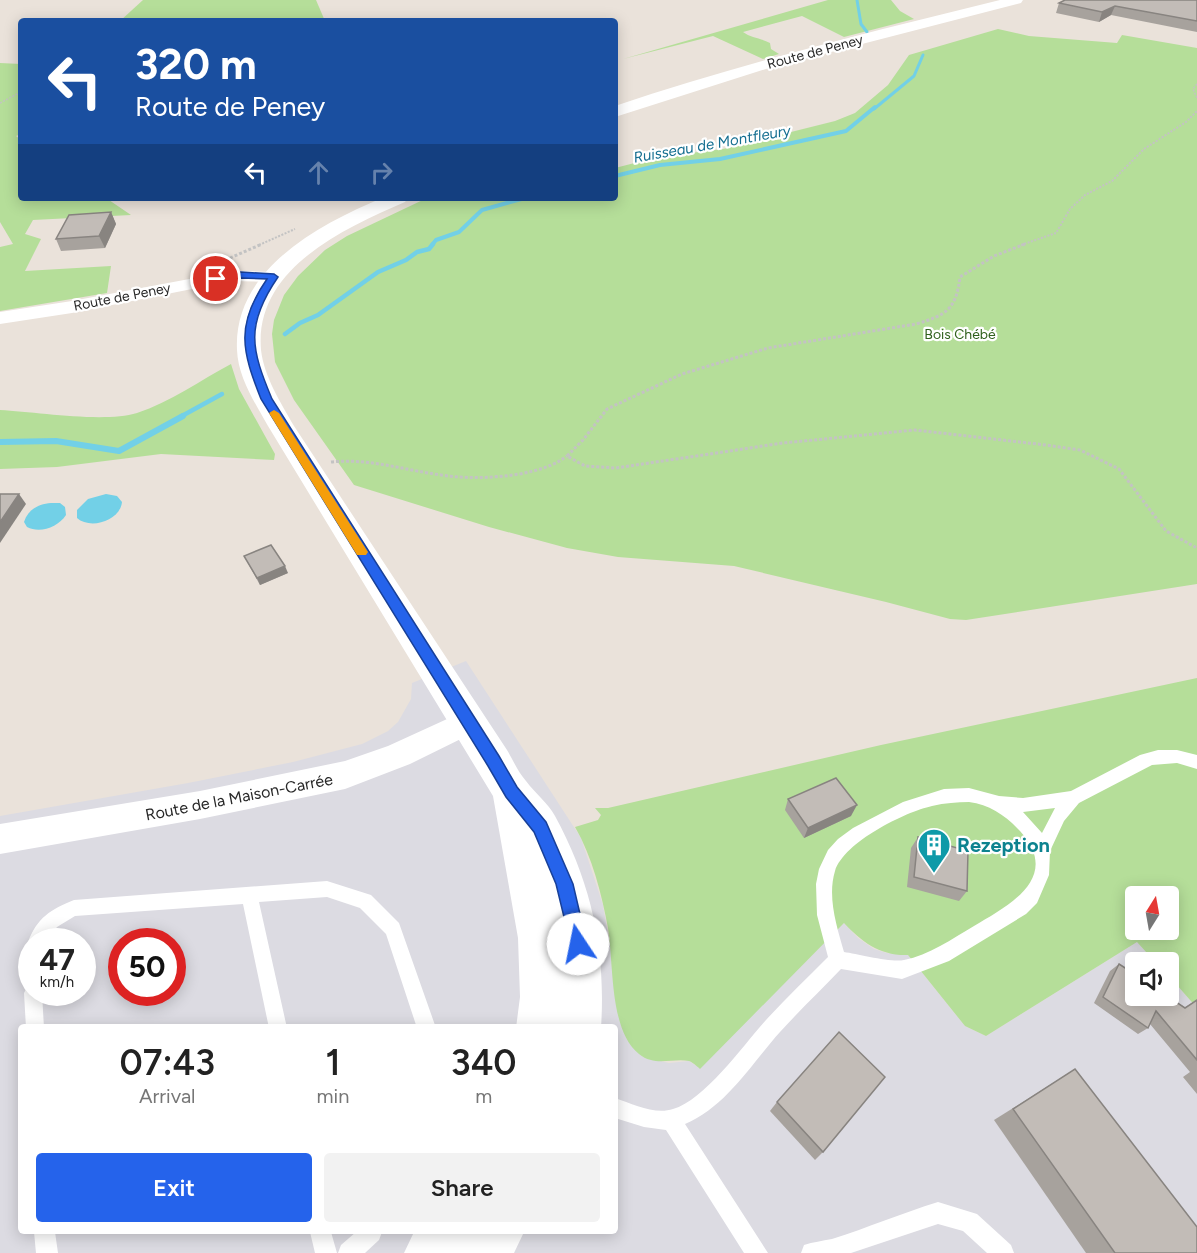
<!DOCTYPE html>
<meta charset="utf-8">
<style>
:root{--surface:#fff;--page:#f2f2f2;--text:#222;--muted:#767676;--accent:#2563eb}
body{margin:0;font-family:Figtree,sans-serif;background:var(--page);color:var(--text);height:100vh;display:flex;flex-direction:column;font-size:22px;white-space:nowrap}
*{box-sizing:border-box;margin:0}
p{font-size:20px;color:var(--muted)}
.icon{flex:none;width:33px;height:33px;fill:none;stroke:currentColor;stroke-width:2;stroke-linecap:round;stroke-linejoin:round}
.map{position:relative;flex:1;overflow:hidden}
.drawer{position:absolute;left:18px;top:1024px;width:600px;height:210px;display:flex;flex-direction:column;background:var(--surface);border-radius:6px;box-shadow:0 3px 15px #0003}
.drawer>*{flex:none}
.hud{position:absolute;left:18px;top:18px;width:600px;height:183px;border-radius:6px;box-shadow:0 3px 15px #0003;background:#1a4fa0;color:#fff;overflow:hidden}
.needle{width:39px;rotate:11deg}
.tools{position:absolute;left:1125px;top:886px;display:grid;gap:12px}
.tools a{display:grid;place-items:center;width:54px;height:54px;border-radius:6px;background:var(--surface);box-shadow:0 3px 15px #0003;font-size:30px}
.speed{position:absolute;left:18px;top:928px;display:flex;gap:12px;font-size:30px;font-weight:700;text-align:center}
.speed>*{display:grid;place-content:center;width:78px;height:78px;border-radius:50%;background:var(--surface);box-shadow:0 3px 15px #0003;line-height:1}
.speed small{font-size:15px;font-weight:400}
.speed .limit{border:9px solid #d22;background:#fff;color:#111}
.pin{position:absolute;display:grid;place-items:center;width:51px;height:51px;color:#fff;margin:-26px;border:3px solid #fff;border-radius:50%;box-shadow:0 2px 6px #0007}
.me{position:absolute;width:66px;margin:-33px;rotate:349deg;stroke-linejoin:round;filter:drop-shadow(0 0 4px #0008)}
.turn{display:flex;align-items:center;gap:21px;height:126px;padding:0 18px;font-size:27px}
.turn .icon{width:78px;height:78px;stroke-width:2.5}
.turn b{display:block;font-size:42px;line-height:51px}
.lanes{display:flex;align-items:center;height:57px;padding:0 18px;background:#0003;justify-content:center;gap:30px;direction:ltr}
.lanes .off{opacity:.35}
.eta{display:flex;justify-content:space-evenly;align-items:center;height:102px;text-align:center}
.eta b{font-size:36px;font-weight:600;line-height:42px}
.action{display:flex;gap:12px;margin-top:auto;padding:12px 18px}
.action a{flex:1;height:69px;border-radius:6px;background:var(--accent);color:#fff;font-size:24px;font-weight:600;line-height:69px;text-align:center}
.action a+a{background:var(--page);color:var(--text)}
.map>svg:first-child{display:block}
.industrial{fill:#dcdbe2;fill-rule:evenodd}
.green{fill:#b5de99;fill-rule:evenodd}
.water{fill:#72d0e7}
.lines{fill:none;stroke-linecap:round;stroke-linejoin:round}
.stream-far3{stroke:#72d0e7;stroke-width:3}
.stream-far2{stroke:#72d0e7;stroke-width:4}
.stream-far1{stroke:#72d0e7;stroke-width:4.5}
.stream{stroke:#72d0e7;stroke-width:6}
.path-far2{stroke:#c3c3c3;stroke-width:1.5;stroke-dasharray:2 1.5;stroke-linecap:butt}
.path-far1{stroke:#c3c3c3;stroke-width:2;stroke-dasharray:2 1.5;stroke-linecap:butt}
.path{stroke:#c3c3c3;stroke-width:3;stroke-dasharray:3 2;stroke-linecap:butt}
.lane{fill:#fff;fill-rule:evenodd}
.street{fill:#fff;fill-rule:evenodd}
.secondary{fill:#fff;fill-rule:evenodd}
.wall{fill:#a7a29d}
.shaded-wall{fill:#888480}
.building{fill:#c2bcb7;stroke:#888480;stroke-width:1.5}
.route{fill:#2563eb;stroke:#184099;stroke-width:1.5}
.slow{fill:#f59e0b}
.labels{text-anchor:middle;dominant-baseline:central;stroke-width:4.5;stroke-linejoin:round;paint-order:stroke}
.far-street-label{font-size:14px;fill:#282828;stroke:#fff}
.far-park-label{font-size:14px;fill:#30601d;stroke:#fff}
.far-water-label{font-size:15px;font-style:italic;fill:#146e90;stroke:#fff}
.street-label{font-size:16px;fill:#282828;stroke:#fff}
.near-culture-label{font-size:20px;font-weight:bold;fill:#0d838f;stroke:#fff;text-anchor:start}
</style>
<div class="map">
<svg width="1197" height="1253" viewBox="0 0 1197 1253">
<rect width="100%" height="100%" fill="#eae2da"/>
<path class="industrial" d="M466 661 581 838 603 905 626 1038 643 1057 669 1063 689 1061 700 1068 844 923 858 938 874 949 887 953 908 955 965 1026 986 1036 1137 942 1156 963H1136V996H1168L1169 976 1197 1008V1253H0V816L188 783 293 762 362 744 388 731 398 722 411 699 412 683ZM32 942H82V993H32ZM122 942H172V993H122ZM21 1028H615V1232H21Z"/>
<g class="green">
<polygon points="143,0 316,0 325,21 120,21"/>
<path d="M828 0H891L900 11 914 19 844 37 802 16 743 32C751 38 761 38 770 43L771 49 779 54 763 59 713 36 623 59Z"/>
<polygon points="998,29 1029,36 1117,43 1122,35 1197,48 1197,584 966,620 950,619 886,602 734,566 618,557 567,548 489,527 354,485 294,400 275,362 272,334 274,320 284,295 298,276 325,250 347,236 427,198 615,198 615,168 658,157 723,149 835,121 855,113 888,85 909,55"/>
<polygon points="0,63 21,64 21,134 16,136 21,140 21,198 106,198 131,215 33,220 25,234 41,239 25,271 111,266 107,293 0,311 0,247 13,244 0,222"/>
<path d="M231 364 239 389 275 454 274 460 161 454 57 467 0 469V410C37 412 104 423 137 413 170 402 201 380 231 364Z"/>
<path d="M1197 678V1008L1169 976 1168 963H1156L1137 942 986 1036 965 1026 908 955C880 956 862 942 844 923L700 1069C697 1066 692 1062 689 1061 672 1058 655 1067 639 1054 609 1030 614 965 608 928 602 895 592 856 575 827L598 820 601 815 595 808H608L881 745ZM1136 897H1168V930H1136Z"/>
</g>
<g class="water">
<path d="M106 494 117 496 122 502C120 521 90 530 77 518V510L88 499Z"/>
<path d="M51 503H60L65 507 66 515C58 527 40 534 27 527L24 522C28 509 39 504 51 503Z"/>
</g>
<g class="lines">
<g class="stream-far3">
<polyline points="857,0 861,24 867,32"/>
<polyline points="874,109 914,76 923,55"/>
</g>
<g class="stream-far2">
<polyline points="615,176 660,165 720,159 846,131 875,107"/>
<polyline points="432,245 436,240 459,232 482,210 525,198"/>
</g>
<g class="stream-far1">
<polyline points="285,334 300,323 318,315 378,272 406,260 417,252 429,249 433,244"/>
<polyline points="180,417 222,394"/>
</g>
<polyline class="stream" points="0,442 56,441 119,451 183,416"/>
<g class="path-far2">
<polyline points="1197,84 1193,89 1197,98"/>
<polyline points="0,103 21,92"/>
</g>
<g class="path-far1">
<polyline points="259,245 295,229"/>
<polyline points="1021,245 1056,233 1070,209 1085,195 1112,181 1144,149 1186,122 1197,111"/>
</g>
<g class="path">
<path d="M1025 244 994 256 960 277C956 310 946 315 916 324L768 348 682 374 607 409 583 440 567 456 585 466 616 468 783 443 915 430 1046 445 1080 450 1119 469 1166 531 1197 548"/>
<polyline points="230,258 262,244"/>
<path d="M331 462C369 458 404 470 441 475 468 479 493 478 520 474 538 470 552 467 567 456"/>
</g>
<g class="lane">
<path d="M1158 750H1177L1197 755V769L1177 763 1152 765 1079 803 1064 821 1050 851 1049 875 1037 903 1026 914 949 961 902 979 841 969C821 990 800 1010 780 1032 752 1063 726 1107 685 1124L768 1253H744L666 1130 644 1127 615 1118V1098C633 1104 655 1115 673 1109 705 1100 744 1044 766 1020 786 998 807 978 828 957L817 915 816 884 819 869 828 850 838 839 853 828 903 802 944 789 969 788 999 796 1023 798 1071 791 1140 755ZM969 802C990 805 1005 815 1020 831 1062 877 1010 905 974 926 952 939 929 955 904 960 892 963 858 954 844 952 837 927 827 897 835 871 844 842 905 812 932 806 945 803 957 802 969 802ZM1055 808 1042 833 1023 812Z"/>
<path d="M327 881 371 895 399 923 436 1028H417L386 934 360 908 327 897 259 902 287 1028H269L243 904 75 916 57 927 46 942H32V949L28 942C37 918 51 909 74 900Z"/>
<polygon points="32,984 32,993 42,993 44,1028 26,1028 24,993 27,987"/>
<path d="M938 1202 977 1214 1011 1245 1014 1253H987L963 1231 938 1224 851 1253H801L804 1245C813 1242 822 1241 832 1239 867 1228 902 1213 938 1202Z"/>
<polygon points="34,1232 55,1232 58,1253 36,1253"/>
<polygon points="310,1232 331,1232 337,1253 315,1253"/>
<polygon points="356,1232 382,1232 379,1240 365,1253 338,1253 341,1245"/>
</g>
<g class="street">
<polygon points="232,271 274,272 280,273 283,277 280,281 274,282 232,281 72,313 0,324 0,312 72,301"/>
<polygon points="469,709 479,712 484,721 479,730 410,764 345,789 200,819 0,854 0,824 200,791 345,761 388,746"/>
</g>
<g class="secondary">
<path d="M1000 0H1023L1021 3 769 68 615 117V106C741 63 871 32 1000 0Z"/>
<path d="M382 198H408L405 202C343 229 254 269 261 350 264 377 281 403 294 426L507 750C513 760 518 772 526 781 535 793 548 803 555 816 592 884 606 951 601 1028H516L520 997 518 938 493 796 268 426C255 403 238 377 237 350 233 270 318 225 382 198Z"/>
<polygon points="414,1232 524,1232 514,1253 404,1253"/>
</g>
</g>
<g class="wall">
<polygon points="1197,0 1197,32 1111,15 1099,22 1056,13 1059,3"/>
<polygon points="111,212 116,224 105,248 61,251 56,239"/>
<polygon points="244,556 288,573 260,585"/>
<polygon points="788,799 851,816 804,838 785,810"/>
<polygon points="918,837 967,891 959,901 907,887 911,848"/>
<polygon points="1119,964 1185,1007 1197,1000 1197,1094 1183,1077 1190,1072 1150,1024 1148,1028 1138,1034 1094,1003 1110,971"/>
<polygon points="1075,1069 1197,1253 1086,1253 994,1120"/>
<polygon points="777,1102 823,1152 815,1160 770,1111"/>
</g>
<g class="shaded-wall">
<polygon points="1115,6 1111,15 1099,22 1102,12"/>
<polygon points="111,212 116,224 105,248 99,236"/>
<polygon points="19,494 26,504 0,543 0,522"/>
<polygon points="285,566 288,573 260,585 257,578"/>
<polygon points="857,805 851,816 804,838 808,828"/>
</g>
<g class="building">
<polygon points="1065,0 1197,0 1197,21 1115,6 1102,12 1059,3"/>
<polygon points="111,212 99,236 56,239 69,215"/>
<polygon points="0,494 19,494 0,522"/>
<polygon points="271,545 285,566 257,578 244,556"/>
<polygon points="836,778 857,805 808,828 788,799"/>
<polygon points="918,837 968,851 967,891 914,877"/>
<polygon points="1119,964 1136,975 1136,996 1167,996 1185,1008 1197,1000 1197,1060 1156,1011 1148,1028 1103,997"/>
<polygon points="839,1032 885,1077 823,1152 777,1102"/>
<polygon points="1075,1069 1197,1227 1197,1253 1115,1253 1013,1109"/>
</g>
<path class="route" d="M241 272 274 274 278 277C245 325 251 349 272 399L499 756 517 787 546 822 573 884 587 944 584 950 578 953 572 950 556 884 534 832 506 797 488 766 261 399C242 351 235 325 267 279L241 278 216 281 211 279Z"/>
<polygon class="slow" points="274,410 279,413 366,549 368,552 366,555 357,555 269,413"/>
<defs>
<g id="building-pin" transform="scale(1.725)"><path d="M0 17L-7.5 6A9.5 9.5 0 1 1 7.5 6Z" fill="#0f9aa8" stroke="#fff"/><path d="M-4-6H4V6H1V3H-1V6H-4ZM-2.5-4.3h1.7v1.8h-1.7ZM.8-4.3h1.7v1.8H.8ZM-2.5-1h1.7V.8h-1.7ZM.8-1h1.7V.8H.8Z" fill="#fff"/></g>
</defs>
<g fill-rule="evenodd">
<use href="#building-pin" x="934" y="845"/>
</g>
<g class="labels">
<g class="far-street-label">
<text transform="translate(815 52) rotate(-15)">Route de Peney</text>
<text transform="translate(122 297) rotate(-11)">Route de Peney</text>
</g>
<g class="far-park-label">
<text x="960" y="334">Bois Chébé</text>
</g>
<g class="far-water-label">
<text transform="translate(712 144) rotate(-10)">Ruisseau de Montfleury</text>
</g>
<g class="street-label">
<text transform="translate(239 797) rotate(-11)">Route de la Maison-Carrée</text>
</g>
<g class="near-culture-label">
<text x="957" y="845">Rezeption</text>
</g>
</g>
</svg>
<div class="tools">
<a><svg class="needle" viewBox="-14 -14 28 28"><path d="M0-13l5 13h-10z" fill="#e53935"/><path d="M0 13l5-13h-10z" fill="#767676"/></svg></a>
<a><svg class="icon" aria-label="sound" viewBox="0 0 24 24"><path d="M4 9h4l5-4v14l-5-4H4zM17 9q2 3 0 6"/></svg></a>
</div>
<div class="speed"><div>47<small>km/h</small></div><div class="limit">50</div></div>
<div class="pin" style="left:216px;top:279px;background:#d93025"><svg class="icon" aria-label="arrive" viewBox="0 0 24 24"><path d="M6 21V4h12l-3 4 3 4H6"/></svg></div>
<svg class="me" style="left:578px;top:944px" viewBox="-20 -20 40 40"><circle r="19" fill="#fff"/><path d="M0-13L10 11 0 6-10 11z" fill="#2563eb"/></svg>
<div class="hud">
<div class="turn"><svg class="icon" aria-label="left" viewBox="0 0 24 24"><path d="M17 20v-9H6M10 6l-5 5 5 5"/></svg><div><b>320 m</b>Route de Peney</div></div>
<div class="lanes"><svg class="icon" aria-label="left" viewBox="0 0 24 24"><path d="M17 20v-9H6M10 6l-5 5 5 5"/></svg><svg class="icon off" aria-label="ahead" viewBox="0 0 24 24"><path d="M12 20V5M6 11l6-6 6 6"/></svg><svg class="icon off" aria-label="right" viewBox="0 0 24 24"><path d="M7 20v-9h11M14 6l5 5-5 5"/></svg></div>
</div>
<section class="drawer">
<div class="eta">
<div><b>07:43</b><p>Arrival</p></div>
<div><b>1</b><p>min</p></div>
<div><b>340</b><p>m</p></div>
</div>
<div class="action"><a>Exit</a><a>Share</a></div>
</section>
</div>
